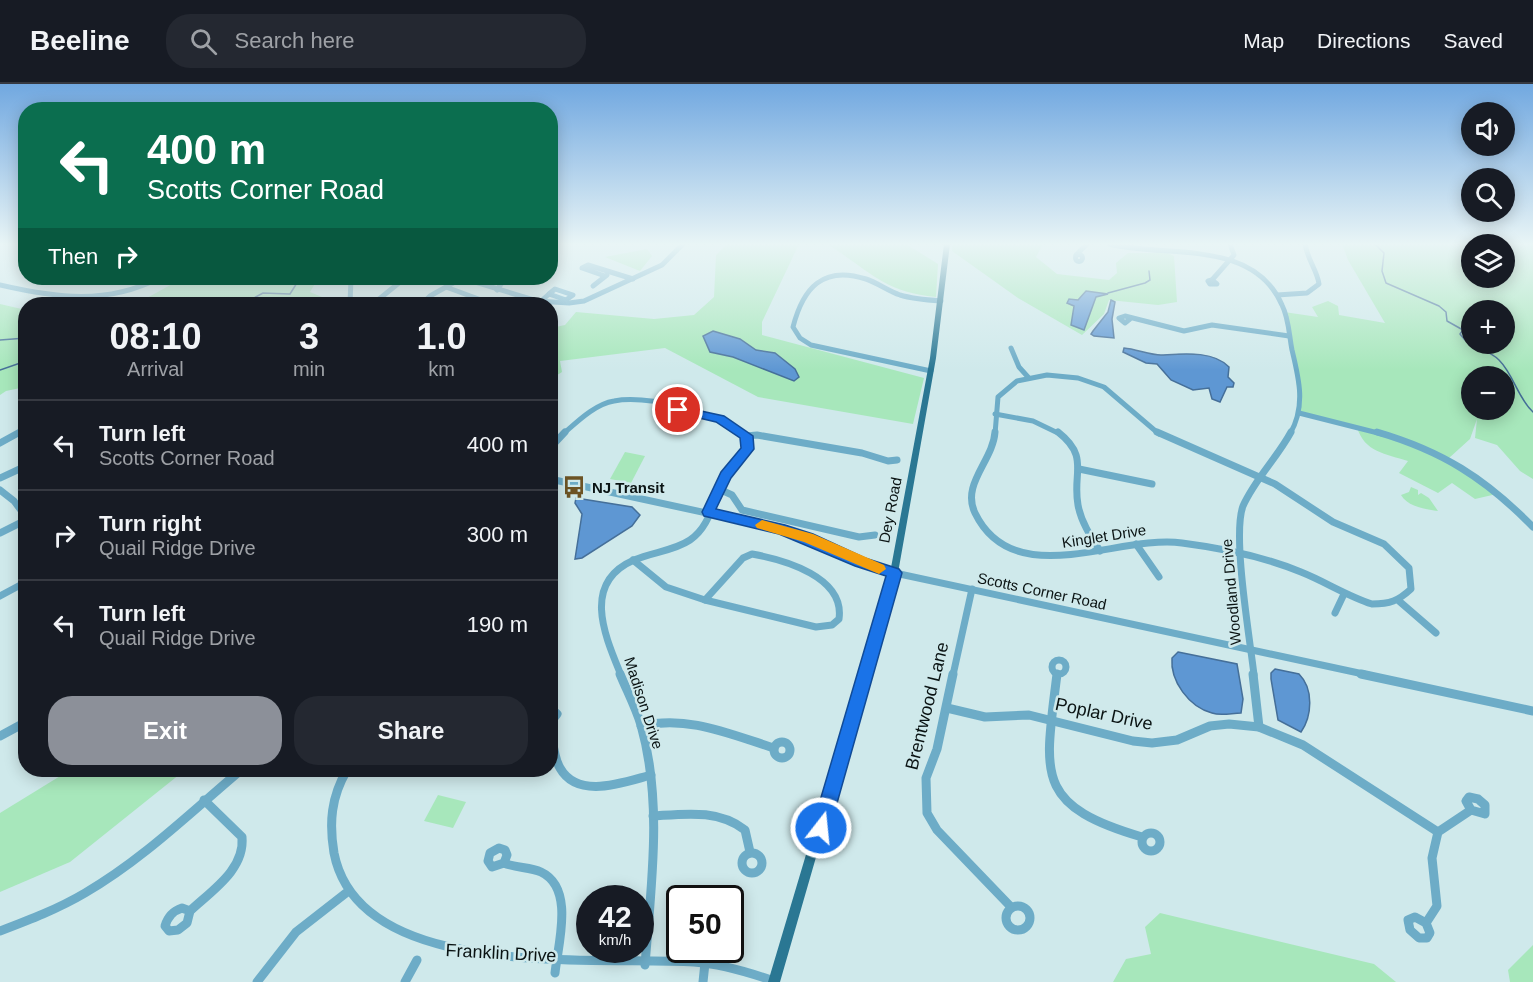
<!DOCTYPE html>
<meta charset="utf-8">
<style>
:root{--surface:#171b24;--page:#242831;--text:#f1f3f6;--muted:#9ea1a6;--line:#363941;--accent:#8c9099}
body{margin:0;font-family:Helvetica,sans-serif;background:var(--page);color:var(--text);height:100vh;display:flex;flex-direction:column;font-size:22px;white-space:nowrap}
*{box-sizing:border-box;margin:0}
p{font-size:20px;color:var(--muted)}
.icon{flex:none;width:33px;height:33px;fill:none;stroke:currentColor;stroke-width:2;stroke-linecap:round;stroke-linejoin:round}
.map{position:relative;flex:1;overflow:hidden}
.drawer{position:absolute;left:18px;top:213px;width:540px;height:480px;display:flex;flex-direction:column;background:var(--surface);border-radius:24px;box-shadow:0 3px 15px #0003}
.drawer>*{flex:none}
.top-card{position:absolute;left:18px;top:18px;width:540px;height:183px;border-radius:24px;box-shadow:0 3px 15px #0003;background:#0b6e4f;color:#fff;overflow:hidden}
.tools{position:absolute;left:1461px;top:18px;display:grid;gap:12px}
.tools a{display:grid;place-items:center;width:54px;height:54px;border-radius:50%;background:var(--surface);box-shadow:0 3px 15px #0003;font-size:30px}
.speed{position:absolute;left:576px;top:801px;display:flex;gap:12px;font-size:30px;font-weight:700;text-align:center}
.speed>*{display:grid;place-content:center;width:78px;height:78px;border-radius:50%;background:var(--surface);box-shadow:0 3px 15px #0003;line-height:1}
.speed small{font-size:15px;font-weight:400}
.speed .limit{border:3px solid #111;border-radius:9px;background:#fff;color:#111}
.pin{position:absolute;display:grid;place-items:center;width:51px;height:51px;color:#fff;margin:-26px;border:3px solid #fff;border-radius:50%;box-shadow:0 2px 6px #0007}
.me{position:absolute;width:66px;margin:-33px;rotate:16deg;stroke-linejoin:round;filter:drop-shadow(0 0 4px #0008)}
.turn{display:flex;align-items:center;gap:21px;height:126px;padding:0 30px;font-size:27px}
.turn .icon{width:78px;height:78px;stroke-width:2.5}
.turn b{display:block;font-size:42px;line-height:51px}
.then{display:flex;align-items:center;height:57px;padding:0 30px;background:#0003;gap:12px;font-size:22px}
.eta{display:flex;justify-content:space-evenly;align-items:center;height:102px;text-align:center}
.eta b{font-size:36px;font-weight:600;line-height:42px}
.cta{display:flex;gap:12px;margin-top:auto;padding:12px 30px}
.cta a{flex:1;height:69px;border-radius:24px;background:var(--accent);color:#fff;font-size:24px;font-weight:600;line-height:69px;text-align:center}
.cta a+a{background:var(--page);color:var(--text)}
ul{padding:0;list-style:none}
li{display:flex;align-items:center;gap:18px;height:90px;padding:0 30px;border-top:2px solid var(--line)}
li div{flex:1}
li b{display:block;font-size:22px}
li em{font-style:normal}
header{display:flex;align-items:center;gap:36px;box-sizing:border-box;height:84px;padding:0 30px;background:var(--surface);border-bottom:2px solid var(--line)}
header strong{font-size:28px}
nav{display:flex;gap:33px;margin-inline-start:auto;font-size:21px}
.search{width:420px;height:54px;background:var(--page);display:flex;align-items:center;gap:15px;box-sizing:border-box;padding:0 21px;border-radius:24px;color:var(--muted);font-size:22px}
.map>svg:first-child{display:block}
.green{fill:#a7e7bb;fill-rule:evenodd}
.water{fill:#5e97d3;stroke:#456f99;stroke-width:1.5}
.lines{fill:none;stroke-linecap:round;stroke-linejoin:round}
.stream{stroke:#456f99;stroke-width:1.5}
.minor-far2{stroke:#6dacc7;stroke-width:5}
.minor-far1{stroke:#6dacc7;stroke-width:7}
.minor{stroke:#6dacc7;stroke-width:9}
.major{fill:#2a7793;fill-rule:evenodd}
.route{fill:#1a73e8;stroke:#114b97;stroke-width:1.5}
.slow{fill:#f59e0b}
.labels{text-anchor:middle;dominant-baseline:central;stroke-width:5;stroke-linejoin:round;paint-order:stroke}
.poi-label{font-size:15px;font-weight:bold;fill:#0a1313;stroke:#cfe9eb;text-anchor:start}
.street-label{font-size:15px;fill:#0a1313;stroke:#cfe9eb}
.near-street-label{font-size:18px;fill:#0a1313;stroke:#cfe9eb}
</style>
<header>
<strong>Beeline</strong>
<div class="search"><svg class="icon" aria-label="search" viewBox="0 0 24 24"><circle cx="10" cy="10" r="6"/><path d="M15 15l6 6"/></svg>Search here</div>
<nav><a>Map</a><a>Directions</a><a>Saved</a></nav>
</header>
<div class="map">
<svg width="1533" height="898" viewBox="0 0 1533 898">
<rect width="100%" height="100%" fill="#cfe9eb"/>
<g class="green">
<polygon points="727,160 799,160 762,238 762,251 924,294 913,340 758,313 665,264 560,277 562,288 551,295 551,244 565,241 576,228 654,235 694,231 714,213 716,171"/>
<path d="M827 160H906L938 180 936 213C883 208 869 186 827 160Z"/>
<polygon points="952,160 1043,160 1036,173 1057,190 1109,196 1117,189 1116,179 1128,169 1154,169 1159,165 1174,172 1177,218 1158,221 1109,216 1104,230 1082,251 1018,214 952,167"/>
<path d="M1342 160H1533V395L1520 387 1497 361 1475 354 1477 335 1470 355 1449 374 1501 409 1475 415 1452 399 1438 409 1399 389 1408 377C1386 370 1364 368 1357 343L1299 330 1295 276 1284 228 1318 233 1312 223 1328 217 1338 222 1339 231 1385 239 1348 176ZM1472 160H1504V194H1472ZM1472 226H1504V260H1472ZM1472 292H1504V326H1472Z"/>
<polygon points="647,165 652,172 640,187 605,173"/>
<polygon points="183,194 326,194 316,198 310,208 322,213 326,220 136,220"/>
<polygon points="0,220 26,226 25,303 6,307 0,311"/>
<polygon points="625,368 645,372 631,399 610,395"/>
<path d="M1411 403 1418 406V411L1421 409 1429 414 1438 427C1425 425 1408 423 1401 411L1409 408Z"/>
<polygon points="70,686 185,686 70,778 0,808 0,729"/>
<polygon points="438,711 466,718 453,744 424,737"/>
<polygon points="1160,829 1374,880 1396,898 1113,898 1126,875 1151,870 1145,843"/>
<polygon points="1533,861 1533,898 1510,898 1508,886"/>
</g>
<g class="water">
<polygon points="1086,207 1108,210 1096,213 1084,246 1071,241 1074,222 1067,219 1069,215 1078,216"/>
<polygon points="1111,216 1115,218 1112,235 1114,254 1094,252 1091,250 1093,247 1108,228"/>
<polygon points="713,247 740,255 756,266 775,269 795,285 799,293 794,297 733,273 710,268 703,252"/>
<path d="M1124 264C1136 265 1150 271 1161 271 1181 270 1213 266 1229 283L1228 293 1234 299 1233 303H1227L1220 318 1212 315 1209 304 1193 306 1171 296 1157 280 1146 279 1123 268Z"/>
<polygon points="576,414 632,423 640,431 632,442 582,474 575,475 582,430 575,419"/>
<path d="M1178 568 1237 580 1243 615 1241 629C1232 629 1221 632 1212 629 1189 623 1170 597 1172 574Z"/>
<path d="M1275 585 1299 590C1314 605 1312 632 1301 648L1278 636 1271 595V589Z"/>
</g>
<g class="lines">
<g class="stream">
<path d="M1375 160 1384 169 1382 187 1386 199 1439 222 1446 228 1447 237 1463 246 1460 250C1470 265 1487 264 1499 276 1514 291 1517 313 1533 328"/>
<polyline points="1108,209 1145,199 1150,196 1149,187"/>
<polyline points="243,220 263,209 290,210 300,194"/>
<polyline points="0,256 26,254"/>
<polyline points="0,286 26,277"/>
</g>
<g class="minor-far2">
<path d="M1109 160C1164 174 1253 154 1282 221 1289 235 1289 251 1292 266 1299 295 1306 322 1290 350"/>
<circle cx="1079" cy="174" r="3.5"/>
<polyline points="1076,171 1087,160"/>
<polyline points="550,172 553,173 550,175"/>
<polyline points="605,192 582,184 588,181 633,195"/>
<polyline points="462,194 537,217 569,219 584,217 662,181 683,160"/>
<polygon points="1212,196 1217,200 1210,200 1208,197"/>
<polyline points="1212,196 1234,171 1230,160"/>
<path d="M0 201C56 214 107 221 159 194"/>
<polyline points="593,202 607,191"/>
<polyline points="446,203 492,220"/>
<polygon points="555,205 573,211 566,216 549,210"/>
<polyline points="497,206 505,194"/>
<path d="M1277 211 1307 209 1319 200C1317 186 1308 177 1305 160"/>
<polyline points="540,218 549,210"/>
<polyline points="350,220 351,194"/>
<polyline points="373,220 405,194"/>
<polyline points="422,220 430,212 462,194"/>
<polyline points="550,232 554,233"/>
<polyline points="1130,235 1125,239 1119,234 1125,232 1184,247 1212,241 1289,252"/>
<polyline points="1011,264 1019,283 1028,293"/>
<path d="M931 287 811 261 800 254 793 243C803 204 823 181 866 195 878 199 888 207 900 211 913 215 927 216 941 217"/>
<polyline points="1299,329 1382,350"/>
<polyline points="995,330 1033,337 1060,350"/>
<polyline points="17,350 26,345"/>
<path d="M563 350C577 338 595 320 614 317 646 311 718 328 742 350"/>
<polyline points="995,350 998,313 1017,297 1047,291 1078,294 1104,303 1159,350"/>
</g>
<g class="minor-far1">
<path d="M995 348C993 377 961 400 975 429 1014 509 1118 450 1182 459 1221 464 1265 473 1301 488 1326 498 1347 512 1372 520 1390 520 1398 517 1411 505L1409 484 1384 460 1333 438 1275 400 1157 348"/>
<path d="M1058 348C1090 373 1072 389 1078 421 1081 438 1091 453 1100 467"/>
<path d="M1377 348C1442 367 1485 394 1533 443"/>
<polyline points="746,352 757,351 862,369 888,377 897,376"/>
<polyline points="0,359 20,348"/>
<polyline points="550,364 565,348"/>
<polyline points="1079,385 1152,400"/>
<polyline points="0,394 26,382"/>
<polyline points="550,395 780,445 881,486 1368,591"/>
<polyline points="719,405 732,411 742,426 859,453 875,451"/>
<polyline points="0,406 14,417 26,433"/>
<polyline points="0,449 26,436"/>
<polyline points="1136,460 1159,493"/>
<path d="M752 470C785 476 845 493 839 535L832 541 816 543 705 516 743 474Z"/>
<polyline points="633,476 666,503 705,516"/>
<polyline points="0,512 26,498"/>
<polyline points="1399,517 1436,549"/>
<polyline points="1335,529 1344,510"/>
<circle cx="1059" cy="583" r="7"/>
<path d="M621 591C605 552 581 499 634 476 652 468 674 467 690 456 712 441 713 413 726 393 732 382 742 375 747 363L748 358 741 348"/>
<polyline points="953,591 972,505"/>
<path d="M1254 591C1250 555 1232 451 1243 422 1255 395 1277 374 1291 348"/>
</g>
<g class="minor">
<path d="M620 590C627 607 636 624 641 641 663 719 651 802 645 881"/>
<polyline points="953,590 937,665 926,694 927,729 937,746 1011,823"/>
<path d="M1057 590C1045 690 1033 721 1142 753"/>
<polyline points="1253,590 1259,643"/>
<polyline points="1361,590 1533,627"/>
<polyline points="550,624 557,630 550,639"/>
<polyline points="947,624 985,633 1029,631 1133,657 1152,659 1177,656 1210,642 1229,640 1259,643 1303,661 1438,748"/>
<path d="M641 642C688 631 729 650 774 664"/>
<path d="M550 643C553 656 553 672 560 684 578 716 624 698 651 691"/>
<polyline points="0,652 26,638"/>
<circle cx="782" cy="666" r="8"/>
<path d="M347 686C331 713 329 739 334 769 359 898 595 872 694 878 722 880 748 888 774 897"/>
<polygon points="1469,713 1478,715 1485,721 1485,730 1471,726 1466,717"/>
<path d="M653 732C685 730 718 725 745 746L750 768"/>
<circle cx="1151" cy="758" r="9"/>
<polygon points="499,764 505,766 507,771 504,779 492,783 488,777 490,769"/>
<circle cx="752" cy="779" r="10"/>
<path d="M504 779C516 784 530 783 541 788 575 804 558 860 555 889"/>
<circle cx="1018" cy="834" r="12"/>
<path d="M182 824 190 827 187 839 178 846 169 847 165 842C168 832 173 827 182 824Z"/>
<path d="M190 827C211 807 245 786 242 753L204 716"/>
<polygon points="1415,833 1426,839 1430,849 1427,854 1419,854 1410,846 1408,836"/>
<polyline points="1426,839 1437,822 1432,774 1438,748 1471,726"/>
<path d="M0 847C29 836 58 825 85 809 142 776 190 729 241 686"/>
<polyline points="257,898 296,848 346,809"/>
<polyline points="405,898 417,876"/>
<polyline points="703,898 705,879"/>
</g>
<polygon class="major" points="944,160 950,160 936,274 898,489 780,898 768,898 890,489 930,274"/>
</g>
<linearGradient id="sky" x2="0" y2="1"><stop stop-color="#71a8e0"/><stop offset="0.56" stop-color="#e9f5f6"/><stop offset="1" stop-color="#e9f5f6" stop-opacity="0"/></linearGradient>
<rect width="1533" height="286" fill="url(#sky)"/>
<polygon class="route" points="678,322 724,332 753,352 754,365 731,394 716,425 785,441 813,450 865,474 899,485 902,489 830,744 827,750 821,752 815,750 812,744 886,492 855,482 779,450 704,432 702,428 721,388 741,364 740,354 716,338 674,328 672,326"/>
<polygon class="slow" points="762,436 813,450 884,481 886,485 879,490 804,458 757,444 755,441"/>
<defs>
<g id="bus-bare" transform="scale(1.8)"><path d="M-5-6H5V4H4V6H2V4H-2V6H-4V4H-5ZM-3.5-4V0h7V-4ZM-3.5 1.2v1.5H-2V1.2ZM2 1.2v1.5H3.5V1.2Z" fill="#6c5324" stroke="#cfe9eb" stroke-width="2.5" paint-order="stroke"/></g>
</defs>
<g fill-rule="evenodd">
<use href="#bus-bare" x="574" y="403"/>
</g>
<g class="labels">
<g class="poi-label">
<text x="592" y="403">NJ Transit</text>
</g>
<g class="street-label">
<text transform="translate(890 426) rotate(-79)">Dey Road</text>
<text transform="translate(1104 452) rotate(-9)">Kinglet Drive</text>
<text transform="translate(1042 507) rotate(12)">Scotts Corner Road</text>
<text transform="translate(1231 508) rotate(-95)">Woodland Drive</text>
<text transform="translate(644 619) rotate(72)">Madison Drive</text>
</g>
<g class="near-street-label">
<text transform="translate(927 622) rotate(-76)">Brentwood Lane</text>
<text transform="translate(1104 630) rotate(12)">Poplar Drive</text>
<text transform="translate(501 869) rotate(3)">Franklin Drive</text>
</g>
</g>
</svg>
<div class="tools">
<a><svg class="icon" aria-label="sound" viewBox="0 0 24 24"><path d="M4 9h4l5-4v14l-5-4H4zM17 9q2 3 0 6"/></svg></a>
<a><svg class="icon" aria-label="search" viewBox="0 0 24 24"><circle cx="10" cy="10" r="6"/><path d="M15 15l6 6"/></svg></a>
<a><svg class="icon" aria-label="layers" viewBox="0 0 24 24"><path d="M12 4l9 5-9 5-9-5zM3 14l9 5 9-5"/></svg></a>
<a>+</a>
<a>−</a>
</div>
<div class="speed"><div>42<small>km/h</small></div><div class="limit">50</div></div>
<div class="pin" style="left:678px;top:326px;background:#d93025"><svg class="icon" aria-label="arrive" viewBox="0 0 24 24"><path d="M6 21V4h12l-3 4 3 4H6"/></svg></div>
<svg class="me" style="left:821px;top:744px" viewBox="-20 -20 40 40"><circle r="17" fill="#1a73e8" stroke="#fff" stroke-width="3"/><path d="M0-11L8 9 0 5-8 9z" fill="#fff"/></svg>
<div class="top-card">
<div class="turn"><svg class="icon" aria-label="left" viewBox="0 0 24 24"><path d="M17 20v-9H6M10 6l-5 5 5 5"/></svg><div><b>400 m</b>Scotts Corner Road</div></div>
<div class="then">Then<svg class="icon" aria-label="right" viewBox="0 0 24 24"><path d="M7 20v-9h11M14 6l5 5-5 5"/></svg></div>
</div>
<section class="drawer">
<div class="eta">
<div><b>08:10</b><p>Arrival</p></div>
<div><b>3</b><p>min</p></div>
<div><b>1.0</b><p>km</p></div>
</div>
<ul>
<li><svg class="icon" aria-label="left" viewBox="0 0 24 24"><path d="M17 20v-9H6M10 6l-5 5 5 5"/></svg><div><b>Turn left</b><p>Scotts Corner Road</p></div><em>400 m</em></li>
<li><svg class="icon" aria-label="right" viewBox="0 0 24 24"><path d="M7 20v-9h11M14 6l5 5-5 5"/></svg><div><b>Turn right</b><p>Quail Ridge Drive</p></div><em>300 m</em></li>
<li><svg class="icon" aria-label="left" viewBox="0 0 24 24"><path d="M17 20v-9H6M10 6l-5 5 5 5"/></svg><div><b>Turn left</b><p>Quail Ridge Drive</p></div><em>190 m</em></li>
</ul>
<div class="cta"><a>Exit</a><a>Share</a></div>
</section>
</div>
